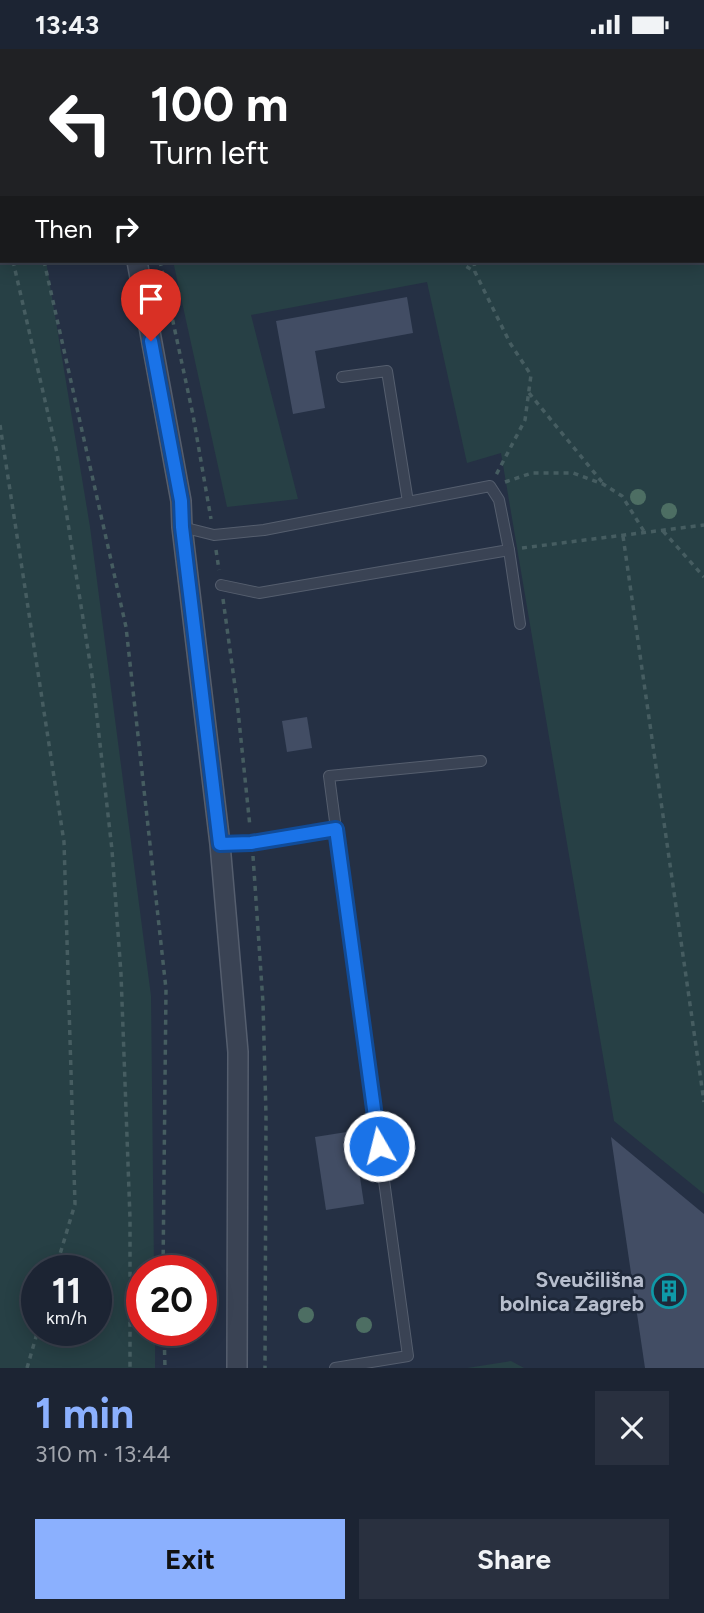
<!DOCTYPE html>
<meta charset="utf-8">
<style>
:root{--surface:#1c2433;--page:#29303f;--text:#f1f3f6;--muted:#a0a4ac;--line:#3a414e;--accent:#8bb0fe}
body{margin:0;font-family:Figtree,sans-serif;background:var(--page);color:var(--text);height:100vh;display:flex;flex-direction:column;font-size:26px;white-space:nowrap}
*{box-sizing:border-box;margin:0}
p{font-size:23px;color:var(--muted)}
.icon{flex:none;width:38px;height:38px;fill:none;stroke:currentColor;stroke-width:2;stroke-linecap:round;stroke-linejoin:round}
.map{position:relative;height:1319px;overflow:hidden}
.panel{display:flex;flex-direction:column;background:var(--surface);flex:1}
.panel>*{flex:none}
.top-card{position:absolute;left:0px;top:0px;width:705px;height:214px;box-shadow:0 4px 18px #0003,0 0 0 2px var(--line);background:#202124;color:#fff;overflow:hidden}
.speed{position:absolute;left:21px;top:1206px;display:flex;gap:14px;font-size:35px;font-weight:700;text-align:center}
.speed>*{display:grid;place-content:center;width:91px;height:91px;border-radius:50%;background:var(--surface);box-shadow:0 4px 18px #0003,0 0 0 2px var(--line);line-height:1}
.speed small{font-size:18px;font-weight:400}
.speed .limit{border:10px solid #d22;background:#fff;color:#111}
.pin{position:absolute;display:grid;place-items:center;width:60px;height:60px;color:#fff;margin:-72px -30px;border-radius:50% 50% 50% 0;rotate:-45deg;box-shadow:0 0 7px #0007}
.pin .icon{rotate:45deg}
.me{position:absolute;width:77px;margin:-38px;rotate:352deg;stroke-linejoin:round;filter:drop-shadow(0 0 5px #0008)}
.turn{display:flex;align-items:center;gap:24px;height:147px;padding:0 35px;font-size:32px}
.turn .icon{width:91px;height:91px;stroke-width:2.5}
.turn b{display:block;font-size:49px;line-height:60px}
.then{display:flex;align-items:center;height:66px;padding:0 35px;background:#0003;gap:14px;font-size:26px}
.round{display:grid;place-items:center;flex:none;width:74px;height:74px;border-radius:0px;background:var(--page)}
.summary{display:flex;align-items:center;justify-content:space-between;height:119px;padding:0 35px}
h1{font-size:42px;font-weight:700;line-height:52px;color:var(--accent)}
.button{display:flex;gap:14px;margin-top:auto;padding:14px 35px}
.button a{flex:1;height:80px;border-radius:0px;background:var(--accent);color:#111;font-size:28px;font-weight:700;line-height:80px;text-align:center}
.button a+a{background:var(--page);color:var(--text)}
.status{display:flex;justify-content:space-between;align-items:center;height:49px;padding:0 35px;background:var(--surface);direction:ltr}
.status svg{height:19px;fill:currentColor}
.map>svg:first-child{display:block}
.green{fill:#274045;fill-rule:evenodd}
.building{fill:#424d64}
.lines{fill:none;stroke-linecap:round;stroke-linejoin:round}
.lane-casing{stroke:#555e6e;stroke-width:12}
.street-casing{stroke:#555e6e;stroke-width:22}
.path{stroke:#465d61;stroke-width:3.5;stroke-dasharray:5 5;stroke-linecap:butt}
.lane{stroke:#3a4354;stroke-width:10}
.street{stroke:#3a4354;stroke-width:19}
.tree{fill:#4d6e63}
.route-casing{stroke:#114b97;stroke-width:18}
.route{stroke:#1a73e8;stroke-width:12}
.labels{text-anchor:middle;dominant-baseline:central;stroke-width:5;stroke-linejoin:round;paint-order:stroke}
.poi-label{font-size:21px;font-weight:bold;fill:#b7becd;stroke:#1e2839;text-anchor:end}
</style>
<div class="status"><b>13:43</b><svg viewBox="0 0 49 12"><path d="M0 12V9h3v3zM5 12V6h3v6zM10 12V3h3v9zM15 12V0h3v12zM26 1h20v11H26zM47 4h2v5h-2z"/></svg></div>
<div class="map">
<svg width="704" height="1319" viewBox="0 0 704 1319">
<rect width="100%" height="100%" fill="#253044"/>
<g class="green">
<polygon points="113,0 704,0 704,1145 614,1072 501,404 467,414 427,233 251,266 298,450 227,458 173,212 704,212 704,2"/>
<path d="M0 50 2 212H46L90 478 151 947 154 1221 142 1222V1281H155V1319H0ZM37 1222H96V1281H37Z"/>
<polygon points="511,1312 524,1319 467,1319"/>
</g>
<g class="building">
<polygon points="407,248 413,284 315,302 325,359 293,365 276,272"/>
<polygon points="307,668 312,699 287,703 282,672"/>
<polygon points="353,1082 364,1155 326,1161 315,1088"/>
<polygon points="611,1088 704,1165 704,1319 645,1319"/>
</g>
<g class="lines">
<g class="lane-casing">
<g id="lane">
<polyline points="342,328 387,322 408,453"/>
<polyline points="182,478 214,486 264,481 490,437 499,451 509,501 259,544 221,536"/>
<polyline points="509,501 520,575"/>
<polyline points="336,780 329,727 481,712"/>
<polyline points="220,795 252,794 336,780 408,1307 335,1319"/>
</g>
</g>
<g class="street-casing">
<g id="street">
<polyline points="76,0 76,2"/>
<polyline points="137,212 181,452 182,478 220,795 238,1003 237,1319"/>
</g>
</g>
<g class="path">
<polyline points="101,0 102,2"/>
<polyline points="290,0 291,2"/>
<polyline points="486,0 486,2"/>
<polyline points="0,13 2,21"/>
<polyline points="0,163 2,169"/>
<polyline points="13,212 57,404 93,633 112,801 121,925 130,1169 130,1319"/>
<polyline points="44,212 126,578 166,940 163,1222"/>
<polyline points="160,212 193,366 211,470"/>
<polyline points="458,212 475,223"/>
<polyline points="474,212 475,223 510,294 531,326 525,371 496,426"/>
<polyline points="529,344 602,433"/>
<polyline points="0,376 64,793 75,1155 55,1222"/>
<polyline points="505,433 532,424 573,424 603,435 622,447 645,484"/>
<polyline points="663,482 704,528"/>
<polyline points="623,487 704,1053"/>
<polyline points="522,499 704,476"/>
<polyline points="216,501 219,521"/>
<polyline points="223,550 237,652 250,778"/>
<polyline points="253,807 263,954 266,1066 265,1319"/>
<polyline points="164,1281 165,1319"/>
<polyline points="27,1319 38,1281"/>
</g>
<use href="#lane" class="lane"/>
<use href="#street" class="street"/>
</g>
<g class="tree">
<circle cx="638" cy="448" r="8"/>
<circle cx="669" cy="462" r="8"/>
<circle cx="306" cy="1266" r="8"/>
<circle cx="364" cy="1276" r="8"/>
</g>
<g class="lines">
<g class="route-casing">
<polyline id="route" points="151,292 181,452 182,478 220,795 251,794 336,780 379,1097"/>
</g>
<use href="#route" class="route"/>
</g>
<defs>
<g id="building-ring" transform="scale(1.75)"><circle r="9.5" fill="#1e2839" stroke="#0f9aa8" stroke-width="1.5"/><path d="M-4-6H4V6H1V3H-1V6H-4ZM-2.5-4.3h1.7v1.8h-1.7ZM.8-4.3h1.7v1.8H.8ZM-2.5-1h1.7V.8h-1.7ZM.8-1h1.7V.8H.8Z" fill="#0f9aa8"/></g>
</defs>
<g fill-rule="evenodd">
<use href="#building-ring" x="669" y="1242"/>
</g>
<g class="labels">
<g class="poi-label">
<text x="644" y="1230">Sveučilišna<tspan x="644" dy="24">bolnica Zagreb</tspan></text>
</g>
</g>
</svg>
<div class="speed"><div>11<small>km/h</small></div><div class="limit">20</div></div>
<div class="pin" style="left:151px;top:292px;background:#d93025"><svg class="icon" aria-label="arrive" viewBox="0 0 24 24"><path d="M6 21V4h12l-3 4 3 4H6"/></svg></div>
<svg class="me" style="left:379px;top:1097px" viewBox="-20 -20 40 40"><circle r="17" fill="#1a73e8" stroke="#fff" stroke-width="3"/><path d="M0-11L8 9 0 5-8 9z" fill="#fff"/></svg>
<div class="top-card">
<div class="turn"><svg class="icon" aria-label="left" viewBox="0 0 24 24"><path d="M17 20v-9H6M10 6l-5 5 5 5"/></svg><div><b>100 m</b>Turn left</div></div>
<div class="then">Then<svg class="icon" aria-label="right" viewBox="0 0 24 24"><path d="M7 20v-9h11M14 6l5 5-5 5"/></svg></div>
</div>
</div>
<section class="panel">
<div class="summary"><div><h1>1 min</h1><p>310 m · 13:44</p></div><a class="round"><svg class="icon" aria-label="close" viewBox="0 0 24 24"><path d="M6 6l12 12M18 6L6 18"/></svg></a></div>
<div class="button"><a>Exit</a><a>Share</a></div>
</section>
